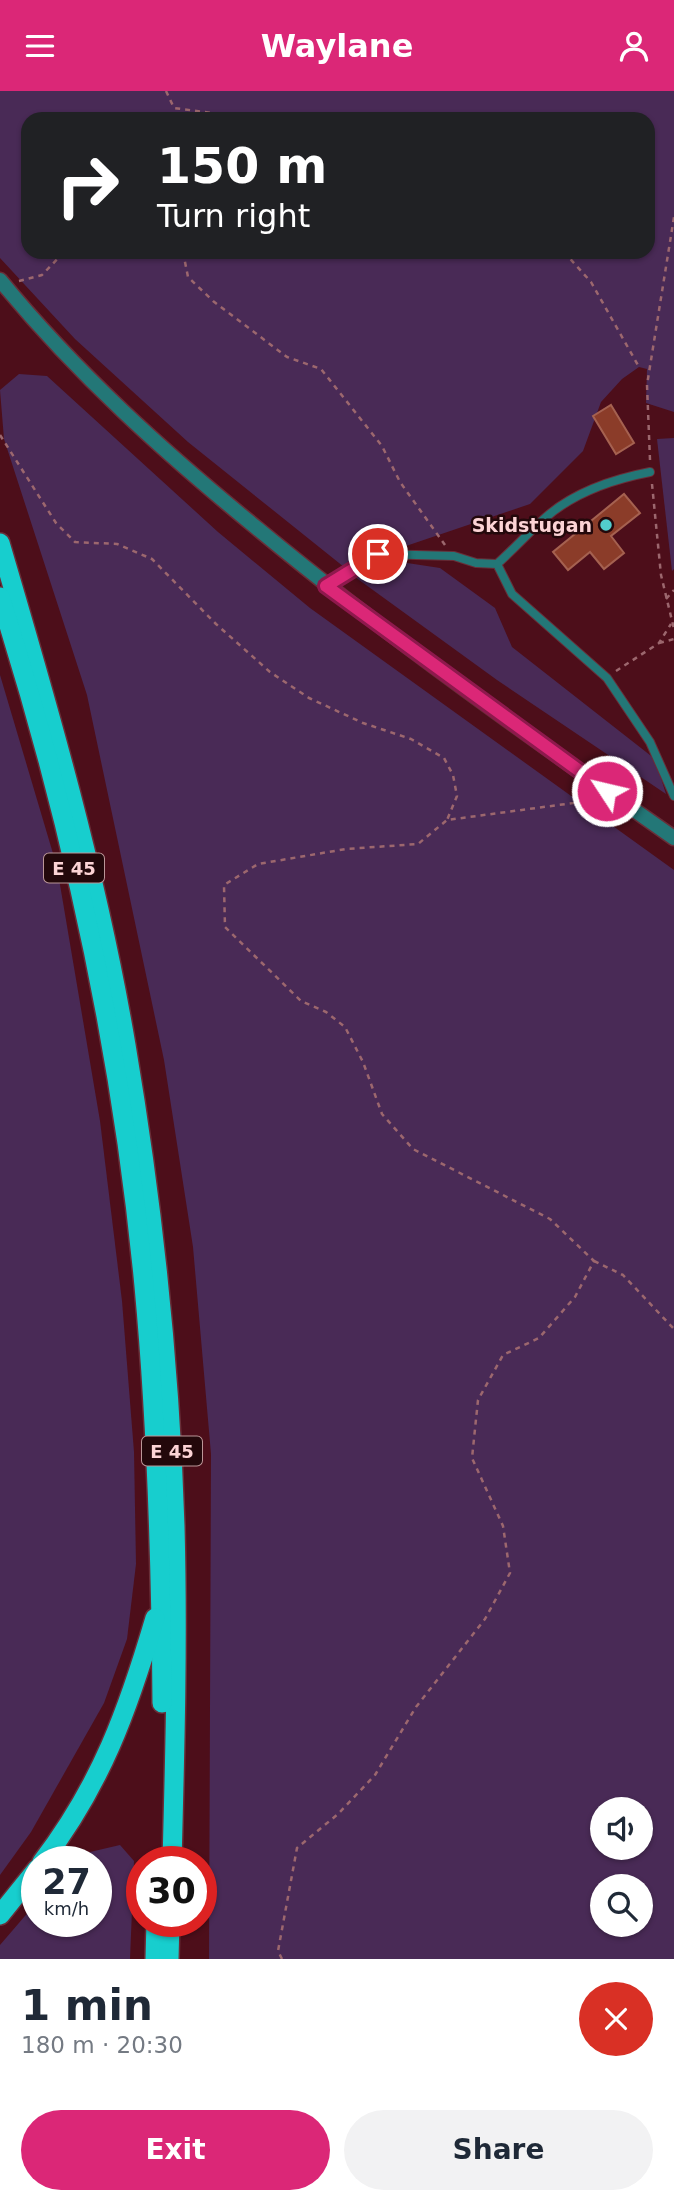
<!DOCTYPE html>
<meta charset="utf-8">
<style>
:root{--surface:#fff;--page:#f2f2f3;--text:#1f2937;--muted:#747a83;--accent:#db2777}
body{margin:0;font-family:"DejaVu Sans",sans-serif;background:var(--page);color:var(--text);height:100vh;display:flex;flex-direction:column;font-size:26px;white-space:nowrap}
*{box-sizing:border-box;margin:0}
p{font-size:23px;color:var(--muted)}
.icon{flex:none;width:38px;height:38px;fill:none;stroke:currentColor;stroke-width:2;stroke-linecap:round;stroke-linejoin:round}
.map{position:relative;height:1868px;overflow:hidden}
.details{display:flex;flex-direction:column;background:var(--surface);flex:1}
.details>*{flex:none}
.top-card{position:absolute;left:21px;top:21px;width:634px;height:147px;border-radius:21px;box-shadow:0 2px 5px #0004;background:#202124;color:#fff;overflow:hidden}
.controls{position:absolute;left:590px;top:1706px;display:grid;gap:14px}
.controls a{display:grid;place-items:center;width:63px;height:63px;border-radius:50%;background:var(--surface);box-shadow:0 2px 5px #0004;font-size:35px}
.speed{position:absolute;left:21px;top:1755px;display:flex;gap:14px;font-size:35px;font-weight:700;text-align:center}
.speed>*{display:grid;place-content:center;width:91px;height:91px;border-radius:50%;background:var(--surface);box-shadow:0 2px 5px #0004;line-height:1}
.speed small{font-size:18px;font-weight:400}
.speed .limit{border:10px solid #d22;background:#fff;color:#111}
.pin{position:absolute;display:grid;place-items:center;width:60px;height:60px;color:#fff;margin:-30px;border:4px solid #fff;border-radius:50%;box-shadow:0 2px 7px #0007}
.me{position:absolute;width:77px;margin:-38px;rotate:305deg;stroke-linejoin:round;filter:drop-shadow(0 0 5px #0008)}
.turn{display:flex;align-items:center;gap:24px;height:147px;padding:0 21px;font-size:32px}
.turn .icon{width:91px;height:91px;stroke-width:2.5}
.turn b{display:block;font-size:49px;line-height:60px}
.round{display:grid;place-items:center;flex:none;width:74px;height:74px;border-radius:37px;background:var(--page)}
.headline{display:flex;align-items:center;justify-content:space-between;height:119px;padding:0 21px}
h1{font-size:42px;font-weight:600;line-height:52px}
.button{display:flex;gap:14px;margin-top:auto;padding:14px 21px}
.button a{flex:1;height:80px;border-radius:42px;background:var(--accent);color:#fff;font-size:28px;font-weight:600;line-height:80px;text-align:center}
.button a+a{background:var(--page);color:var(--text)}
header{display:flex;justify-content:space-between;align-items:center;height:91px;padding:0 21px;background:var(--accent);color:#fff;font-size:32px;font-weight:600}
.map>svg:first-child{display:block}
.green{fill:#492a56;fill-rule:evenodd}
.building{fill:#8b3c29;stroke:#a56150;stroke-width:2}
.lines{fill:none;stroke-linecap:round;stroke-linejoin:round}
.service-casing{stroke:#692e38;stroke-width:10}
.minor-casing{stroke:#692e38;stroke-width:17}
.trunk-casing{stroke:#692e38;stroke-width:22}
.path{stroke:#9c676e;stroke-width:2.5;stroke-dasharray:5 5;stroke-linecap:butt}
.service{stroke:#237777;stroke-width:8}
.minor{stroke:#237777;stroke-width:14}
.trunk{stroke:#17cece;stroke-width:19}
.route-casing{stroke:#8e194d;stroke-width:18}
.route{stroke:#db2777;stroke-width:12}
.poi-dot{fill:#52cdcd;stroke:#23080b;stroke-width:2.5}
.labels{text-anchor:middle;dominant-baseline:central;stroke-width:5;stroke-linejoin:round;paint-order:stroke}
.shield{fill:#23080b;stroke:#bb9698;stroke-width:2}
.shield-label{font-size:18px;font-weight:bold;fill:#fcd3d5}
.poi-label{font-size:19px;font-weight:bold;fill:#fcd3d5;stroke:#23080b;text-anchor:end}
</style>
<header><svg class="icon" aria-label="menu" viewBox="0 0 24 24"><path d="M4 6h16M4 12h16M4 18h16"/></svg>Waylane<svg class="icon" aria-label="person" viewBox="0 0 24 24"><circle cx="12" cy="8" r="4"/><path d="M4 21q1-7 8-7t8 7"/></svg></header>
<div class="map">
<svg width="674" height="1868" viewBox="0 0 674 1868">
<rect width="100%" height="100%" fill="#4d0e1a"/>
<g class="green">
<path d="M0 0H674V321L646 312 647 278 639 276 622 288 601 311 583 360 530 413 344 476 188 351 75 248 0 167ZM28 28H648V161H28Z"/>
<path d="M19 283 47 285 218 441 310 517 674 779V1868H209L211 1363 193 1156 164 969 87 604 4 348 0 299ZM602 1718H640V1757H602ZM602 1796H640V1834H602Z"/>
<polygon points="674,347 674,478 672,480 657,348"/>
<polygon points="381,468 440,477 495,517 512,556 655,668 666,703 497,589 355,486"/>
<polygon points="0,584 57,776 100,1030 122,1210 134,1361 136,1473 127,1548 104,1612 31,1741 0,1784"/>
<polygon points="120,1754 134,1770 130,1868 0,1868 0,1854 37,1811 37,1830 96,1830 96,1771 74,1771 90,1761"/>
</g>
<g class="building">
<polygon points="611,314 634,352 616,363 593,325"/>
<polygon points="624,403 640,422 611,445 624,462 604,478 590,461 568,479 553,461"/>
</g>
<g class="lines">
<g class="service-casing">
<g id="service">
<path d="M497 473C514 458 528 442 545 427 573 402 614 388 650 381"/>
<polyline points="327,495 378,463 454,465 476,472 497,473 512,503 607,587 650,651 674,705"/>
</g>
</g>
<g class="minor-casing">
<path id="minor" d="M0 189C76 282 165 362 258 438 391 548 533 648 674 747"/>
</g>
<g class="trunk-casing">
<g id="trunk">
<path d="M0 452C49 618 97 784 126 954 153 1113 170 1274 175 1435 178 1547 175 1659 172 1771"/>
<path d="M0 506C71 729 122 962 144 1195 157 1334 161 1472 162 1612"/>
<path d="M42 1771C101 1694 128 1619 155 1527"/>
<polyline points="0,1824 37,1778"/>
<polyline points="155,1868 156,1830"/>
<polyline points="169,1868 170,1830"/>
</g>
</g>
<g class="path">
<polyline points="166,0 174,17 257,28"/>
<polyline points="183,161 188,186 213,210 287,266 321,278 382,355 400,391 445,454"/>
<polyline points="564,161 591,191 639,276"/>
<polyline points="19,190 42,184 64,161"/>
<polyline points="0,344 56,432 75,451 117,453 152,468 216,533 270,581 309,607 363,632 411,648 444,667 453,684 457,705 447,729"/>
<polyline points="650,369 647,294 674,126"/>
<polyline points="652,393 661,484 674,538"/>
<polyline points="666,508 674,499"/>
<polyline points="659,552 674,548"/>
<polyline points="616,580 659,552 671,533"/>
<polyline points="594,1170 623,1184 674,1238"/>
<polyline points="282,1868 278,1860 297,1757 338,1723 375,1684 416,1616 485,1528 510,1482 503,1435 472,1367 478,1309 503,1264 539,1247 575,1206 594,1170 550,1128 413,1058 382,1023 363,971 345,936 326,921 301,910 225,836 224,794 258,773 346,758 418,753 447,729 596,709"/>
</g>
<use href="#service" class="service"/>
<use href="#minor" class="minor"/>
<use href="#trunk" class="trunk"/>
</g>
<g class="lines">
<g class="route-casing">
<polyline id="route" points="378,463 326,495 607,700"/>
</g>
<use href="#route" class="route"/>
</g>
<circle class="poi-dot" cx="606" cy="434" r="7"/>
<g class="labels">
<g class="shield">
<rect x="44" y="762.5" width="60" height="29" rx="5"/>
<rect x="142" y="1345.5" width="60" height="29" rx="5"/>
</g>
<g class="shield-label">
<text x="74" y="777">E 45</text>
<text x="172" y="1360">E 45</text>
</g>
<g class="poi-label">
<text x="592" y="434">Skidstugan</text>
</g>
</g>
</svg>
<div class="controls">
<a><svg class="icon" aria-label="sound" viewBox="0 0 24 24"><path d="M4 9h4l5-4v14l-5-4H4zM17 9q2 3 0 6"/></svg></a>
<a><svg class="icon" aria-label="search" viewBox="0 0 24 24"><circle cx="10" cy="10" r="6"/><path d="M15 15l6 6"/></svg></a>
</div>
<div class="speed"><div>27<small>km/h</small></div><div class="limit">30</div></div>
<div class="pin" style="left:378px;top:463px;background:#d93025"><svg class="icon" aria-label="arrive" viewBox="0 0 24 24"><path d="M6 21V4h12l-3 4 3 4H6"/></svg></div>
<svg class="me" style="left:607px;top:700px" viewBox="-20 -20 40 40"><circle r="17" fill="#db2777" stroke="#fff" stroke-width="3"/><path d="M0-11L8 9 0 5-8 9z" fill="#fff"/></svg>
<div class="top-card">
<div class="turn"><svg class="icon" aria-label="right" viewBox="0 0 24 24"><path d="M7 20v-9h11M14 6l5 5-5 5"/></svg><div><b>150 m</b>Turn right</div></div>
</div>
</div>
<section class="details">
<div class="headline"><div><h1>1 min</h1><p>180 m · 20:30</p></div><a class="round" style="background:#d93025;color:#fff"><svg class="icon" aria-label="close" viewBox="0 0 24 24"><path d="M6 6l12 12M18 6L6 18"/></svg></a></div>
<div class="button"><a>Exit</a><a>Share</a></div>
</section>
